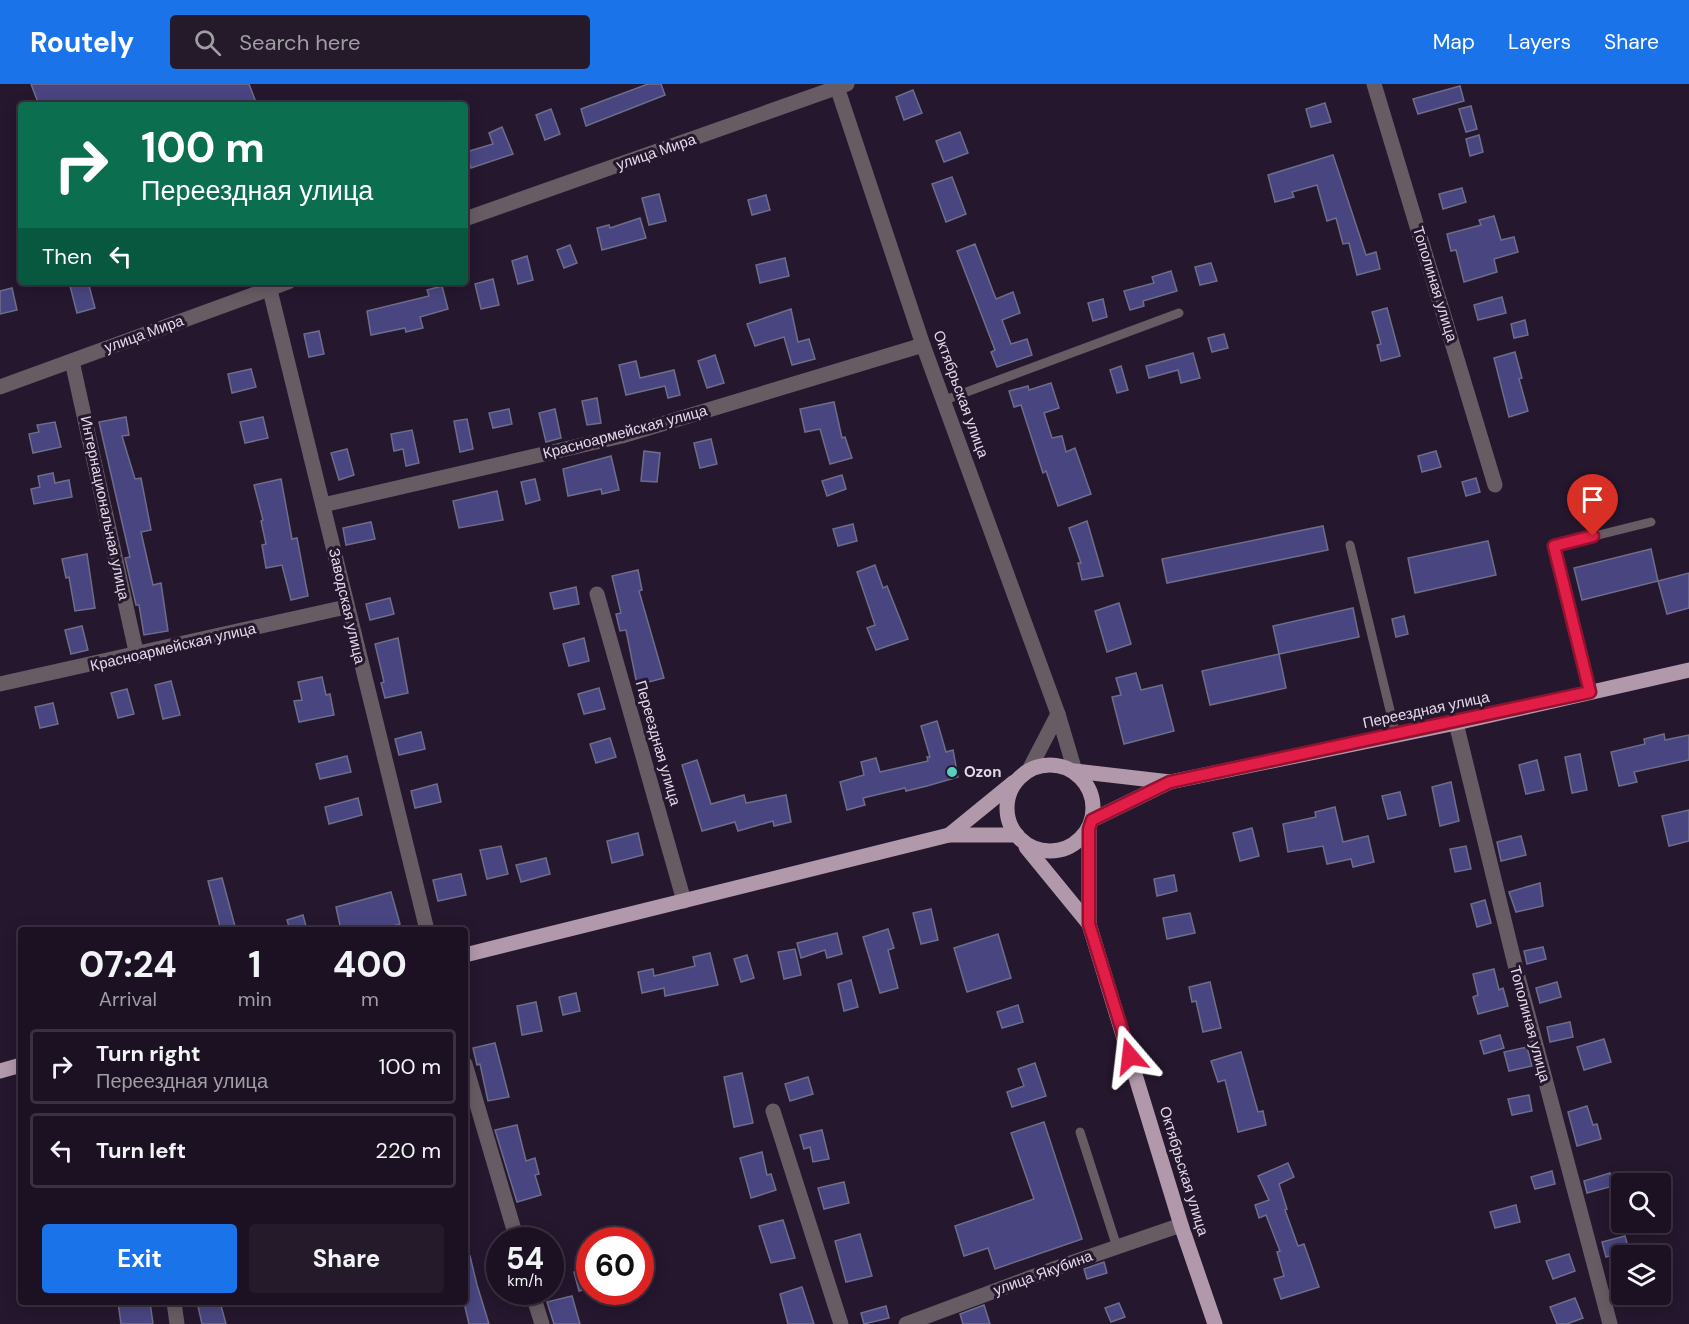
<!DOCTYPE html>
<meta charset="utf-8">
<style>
:root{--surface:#1c1122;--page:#251a2a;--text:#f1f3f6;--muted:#a09da5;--line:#3a3140;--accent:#1a73e8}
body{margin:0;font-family:"DM Sans",sans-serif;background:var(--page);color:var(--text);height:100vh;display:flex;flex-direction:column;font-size:22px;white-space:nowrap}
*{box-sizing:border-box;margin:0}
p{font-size:20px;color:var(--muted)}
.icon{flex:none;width:33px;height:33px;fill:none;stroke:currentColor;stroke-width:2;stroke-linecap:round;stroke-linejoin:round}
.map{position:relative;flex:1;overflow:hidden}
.details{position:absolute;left:18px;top:843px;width:450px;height:378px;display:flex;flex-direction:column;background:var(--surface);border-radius:6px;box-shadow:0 3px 15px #0003,0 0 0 2px var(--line)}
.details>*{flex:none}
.hud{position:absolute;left:18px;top:18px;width:450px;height:183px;border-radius:6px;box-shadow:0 3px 15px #0003,0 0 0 2px var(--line);background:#0b6e4f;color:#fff;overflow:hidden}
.controls{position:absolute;left:1611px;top:1089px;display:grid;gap:12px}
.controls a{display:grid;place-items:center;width:60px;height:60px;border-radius:6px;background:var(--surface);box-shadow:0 3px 15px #0003,0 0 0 2px var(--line);font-size:30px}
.speed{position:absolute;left:486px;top:1143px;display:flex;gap:12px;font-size:30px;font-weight:700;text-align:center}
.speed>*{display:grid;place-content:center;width:78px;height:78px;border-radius:50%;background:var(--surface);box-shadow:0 3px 15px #0003,0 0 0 2px var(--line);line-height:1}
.speed small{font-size:15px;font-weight:400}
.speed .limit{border:9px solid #d22;background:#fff;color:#111}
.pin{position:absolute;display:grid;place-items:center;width:51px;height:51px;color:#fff;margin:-62px -26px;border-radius:50% 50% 50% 0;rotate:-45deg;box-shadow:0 0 6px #0007}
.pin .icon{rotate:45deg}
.me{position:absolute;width:66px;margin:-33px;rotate:343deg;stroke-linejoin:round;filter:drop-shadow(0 0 4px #0008)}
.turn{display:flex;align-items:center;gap:21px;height:126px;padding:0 24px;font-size:27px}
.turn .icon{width:78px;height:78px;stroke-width:2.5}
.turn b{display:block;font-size:42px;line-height:51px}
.then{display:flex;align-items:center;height:57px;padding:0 24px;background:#0003;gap:12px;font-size:22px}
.eta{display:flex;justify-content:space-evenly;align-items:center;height:102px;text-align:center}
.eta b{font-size:36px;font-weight:700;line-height:42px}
.cta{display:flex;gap:12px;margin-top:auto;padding:12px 24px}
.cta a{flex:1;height:69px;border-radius:6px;background:var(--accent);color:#fff;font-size:24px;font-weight:700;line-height:69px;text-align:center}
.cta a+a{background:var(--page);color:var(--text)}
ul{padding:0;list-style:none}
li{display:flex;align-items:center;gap:18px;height:75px;margin:0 12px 9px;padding:0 12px;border:3px solid var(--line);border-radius:6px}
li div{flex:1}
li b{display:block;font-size:22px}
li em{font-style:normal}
header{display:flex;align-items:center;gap:36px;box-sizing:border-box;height:84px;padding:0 30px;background:var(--accent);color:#fff}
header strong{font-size:28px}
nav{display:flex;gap:33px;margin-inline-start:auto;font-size:21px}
.search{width:420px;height:54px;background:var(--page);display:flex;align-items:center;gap:15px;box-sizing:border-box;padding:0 21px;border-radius:6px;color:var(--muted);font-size:22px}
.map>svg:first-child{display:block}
.building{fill:#494580;stroke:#6d6d8b;stroke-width:1.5}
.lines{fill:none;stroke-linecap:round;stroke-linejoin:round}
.service{stroke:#675b64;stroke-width:9}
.minor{stroke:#675b64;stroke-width:15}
.primary{stroke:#b198ab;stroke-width:15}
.route-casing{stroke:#92132f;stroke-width:15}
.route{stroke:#e11d48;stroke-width:10}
.poi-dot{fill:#5acebc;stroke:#25172e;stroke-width:2}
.labels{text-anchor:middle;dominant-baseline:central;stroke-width:6;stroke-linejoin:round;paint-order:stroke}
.street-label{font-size:15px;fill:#e2dae9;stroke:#25172e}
.poi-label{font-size:15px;font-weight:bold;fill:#e2dae9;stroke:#25172e;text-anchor:start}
</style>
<header>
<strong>Routely</strong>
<div class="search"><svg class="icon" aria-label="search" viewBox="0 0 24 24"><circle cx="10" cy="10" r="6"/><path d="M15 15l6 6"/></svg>Search here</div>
<nav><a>Map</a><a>Layers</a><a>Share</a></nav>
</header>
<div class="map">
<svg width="1689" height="1240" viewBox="0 0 1689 1240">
<rect width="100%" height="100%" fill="#25172e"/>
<g class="building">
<polygon points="31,0 249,0 257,21 39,21"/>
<polygon points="648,0 661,0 665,11 586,42 581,25"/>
<polygon points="1460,2 1464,17 1418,30 1413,15"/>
<polygon points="913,6 922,29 904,36 896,13"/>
<polygon points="1325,19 1331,38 1311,43 1306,25"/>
<polygon points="1471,22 1477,45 1466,48 1459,25"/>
<polygon points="551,25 560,50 545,56 536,31"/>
<polygon points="502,43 513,70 471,84 466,68 493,60 489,49"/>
<polygon points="960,48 968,69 944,78 936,57"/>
<polygon points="1479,51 1483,68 1470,72 1466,55"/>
<polygon points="1333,71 1366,171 1376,168 1380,185 1357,191 1349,159 1343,160 1336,134 1327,137 1317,101 1292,108 1294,113 1275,118 1268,91"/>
<polygon points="952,93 966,130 946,138 932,100"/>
<polygon points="1462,104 1466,118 1443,125 1439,110"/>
<polygon points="659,110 666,137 649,141 642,114"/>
<polygon points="766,111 770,126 752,131 748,116"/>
<polygon points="1494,132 1501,156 1514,153 1518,168 1494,175 1497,188 1464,198 1456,166 1451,167 1447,150 1481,141 1479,136"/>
<polygon points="640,134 646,154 602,166 597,144 609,141 610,144"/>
<polygon points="975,160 996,215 1013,208 1020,229 1002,236 1011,260 1027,255 1032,271 997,283 991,268 995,266 957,167"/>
<polygon points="570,161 577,179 564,184 557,166"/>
<polygon points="527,172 533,196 518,200 512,177"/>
<polygon points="785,174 789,192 760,199 756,181"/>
<polygon points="1211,179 1217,197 1200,201 1195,183"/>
<polygon points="1171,187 1177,207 1143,217 1144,222 1130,226 1124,207 1154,199 1152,193"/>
<polygon points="493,195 499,221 481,225 475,200"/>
<polygon points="69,198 88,198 95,224 77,229"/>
<polygon points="442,202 448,225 420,233 423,244 406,248 405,244 371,251 367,227 429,212 427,206"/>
<polygon points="12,204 17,226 0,230 0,207"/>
<polygon points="1502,213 1506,229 1478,236 1474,221"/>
<polygon points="1103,215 1107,233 1093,237 1088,219"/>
<polygon points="1387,224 1400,272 1381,277 1377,261 1381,260 1372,228"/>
<polygon points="791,225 798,258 809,255 815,275 792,281 784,253 755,262 747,240"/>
<polygon points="1525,236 1528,251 1514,254 1511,240"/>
<polygon points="319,247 324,270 309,273 304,250"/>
<polygon points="1224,250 1228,264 1212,268 1208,254"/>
<polygon points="1515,268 1522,294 1519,295 1528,327 1509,333 1494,274"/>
<polygon points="1193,269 1200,294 1181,299 1178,286 1149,294 1146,282"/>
<polygon points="715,271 724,299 707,304 698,277"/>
<polygon points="636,277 640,294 674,286 680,311 668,314 665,302 626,311 619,281"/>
<polygon points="1121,282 1128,306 1117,309 1110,286"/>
<polygon points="251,285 256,303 232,309 228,290"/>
<polygon points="1051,299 1059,324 1044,329 1052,354 1062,352 1066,368 1075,364 1091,410 1058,422 1046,387 1043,389 1021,321 1014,323 1009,307 1028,302 1029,306"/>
<polygon points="597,314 601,339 587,341 582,317"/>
<polygon points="834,318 842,354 845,353 852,374 830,380 820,345 805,348 800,325"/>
<polygon points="509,325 512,340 493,344 489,329"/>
<polygon points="555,325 561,354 546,358 539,329"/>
<polygon points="126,333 129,351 122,352 135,395 141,394 151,446 141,448 153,501 161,499 168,547 144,551 139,521 136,521 125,474 130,473 99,338"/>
<polygon points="263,333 268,354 245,359 240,338"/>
<polygon points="467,335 473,365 460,368 454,337"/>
<polygon points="55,338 61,363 33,369 29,350 39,348 37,341"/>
<polygon points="412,346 419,379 406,382 403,365 394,367 391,350"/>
<polygon points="711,355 717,380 700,384 694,359"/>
<polygon points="347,365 354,391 339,396 331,369"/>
<polygon points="644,367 660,369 657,398 641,397"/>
<polygon points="1436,367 1441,383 1422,388 1418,372"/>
<polygon points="611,372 619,406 602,410 601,405 568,412 563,385"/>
<polygon points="53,389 55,399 69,396 72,413 34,420 31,405 40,403 38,392"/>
<polygon points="842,391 846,405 827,412 822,397"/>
<polygon points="1476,394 1480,408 1466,412 1462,398"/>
<polygon points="281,395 292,455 297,454 308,512 291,516 282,481 266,484 262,461 266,460 261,437 263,436 254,401"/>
<polygon points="535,395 540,416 526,420 521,398"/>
<polygon points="497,407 503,436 459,444 453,417"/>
<polygon points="1087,437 1103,492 1082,496 1078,479 1081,479 1069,444"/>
<polygon points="371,438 375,455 346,461 343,444"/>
<polygon points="853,440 857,457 838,462 833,445"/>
<polygon points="1323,442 1328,466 1167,499 1162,475"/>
<polygon points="1488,457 1496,491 1415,509 1408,474"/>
<polygon points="1651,465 1658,497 1582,516 1574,484"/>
<polygon points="87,470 95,524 75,527 69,493 66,494 62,475"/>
<polygon points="875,481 883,504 887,502 908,555 876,566 867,544 875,541 857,488"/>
<polygon points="638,486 642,506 639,507 664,594 637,601 626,546 620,547 616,530 621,529 612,492"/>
<polygon points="1689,489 1689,524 1667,530 1658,497"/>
<polygon points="576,503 579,520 554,525 550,509"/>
<polygon points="390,514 394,530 370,536 366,520"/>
<polygon points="1119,519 1131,560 1107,568 1095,527"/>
<polygon points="1353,524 1359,553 1279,570 1273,542"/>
<polygon points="1404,532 1408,550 1396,553 1392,535"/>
<polygon points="82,542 88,566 71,570 65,546"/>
<polygon points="398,554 408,609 385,614 381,599 384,598 375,560"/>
<polygon points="584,554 589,577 569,582 563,560"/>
<polygon points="1279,570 1286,604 1210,621 1202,587"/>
<polygon points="1136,589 1141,606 1162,601 1174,647 1124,660 1112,613 1121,611 1116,594"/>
<polygon points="322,593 326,611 330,610 334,631 299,638 294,617 302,616 298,598"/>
<polygon points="171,597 180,631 163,635 155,601"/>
<polygon points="599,604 605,625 584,630 578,610"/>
<polygon points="127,605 134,630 118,634 111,609"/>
<polygon points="53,619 58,640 40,644 35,623"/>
<polygon points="937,637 946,668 953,666 958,693 927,702 906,707 905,704 863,714 865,721 847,726 840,698 864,691 861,678 876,674 880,688 928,677 927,673 930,673 921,642"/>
<polygon points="421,648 425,665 399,671 395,655"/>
<polygon points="1664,650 1665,656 1689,651 1689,676 1634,688 1637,698 1619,702 1611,668 1645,660 1644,655"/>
<polygon points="610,654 616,673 596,679 590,660"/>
<polygon points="1580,670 1587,706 1572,709 1565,673"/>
<polygon points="347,672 351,688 320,695 316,680"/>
<polygon points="697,676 711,720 744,711 746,719 786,711 791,738 774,742 773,737 738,747 735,738 702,747 682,681"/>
<polygon points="1537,676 1544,706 1526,710 1519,681"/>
<polygon points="1451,698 1459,737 1440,742 1432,703"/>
<polygon points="437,700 441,718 415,724 411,707"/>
<polygon points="1400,708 1406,731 1388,735 1382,712"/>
<polygon points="358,714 362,731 329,740 325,723"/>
<polygon points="1335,723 1343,758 1368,752 1374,778 1353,783 1351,775 1327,780 1323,762 1288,768 1283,740 1316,733 1315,728"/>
<polygon points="1689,726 1689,757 1669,762 1662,732"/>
<polygon points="1252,744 1259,772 1240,777 1233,749"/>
<polygon points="638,749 643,771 612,779 607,757"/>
<polygon points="1521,752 1526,771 1501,777 1497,758"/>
<polygon points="501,762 508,790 487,795 480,766"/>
<polygon points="1466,762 1471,785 1455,788 1450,765"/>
<polygon points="546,774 550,790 521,798 516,781"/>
<polygon points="461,790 466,811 438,817 433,796"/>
<polygon points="1174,791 1177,807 1157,812 1154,795"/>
<polygon points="222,794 236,846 221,846 208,797"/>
<polygon points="1540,799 1543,822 1516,828 1509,808"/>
<polygon points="391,808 400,840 378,846 341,846 336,823"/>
<polygon points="1485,816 1491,839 1477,843 1471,820"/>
<polygon points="931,825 938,856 921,860 913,829"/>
<polygon points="1190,829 1195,849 1167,855 1163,834"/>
<polygon points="303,831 307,846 290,846 287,836"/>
<polygon points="888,845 894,864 888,866 898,904 880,909 863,853"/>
<polygon points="837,849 842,870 827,874 825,866 801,874 797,859"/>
<polygon points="998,850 1011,894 967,908 954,864"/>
<polygon points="1543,863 1546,875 1527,880 1524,867"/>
<polygon points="795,865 801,891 784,895 778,868"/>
<polygon points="710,869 718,901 665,912 664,904 642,909 638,888 653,885 654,892 695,882 693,873"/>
<polygon points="747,871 754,894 741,898 734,875"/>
<polygon points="1494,885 1499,906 1503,904 1508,922 1478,930 1473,913 1478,911 1473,890"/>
<polygon points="851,896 858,923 844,927 838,900"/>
<polygon points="1210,898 1221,944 1203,948 1196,917 1192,918 1189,903"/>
<polygon points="1557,898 1561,913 1540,919 1536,904"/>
<polygon points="576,909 580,927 563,931 559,913"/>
<polygon points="536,918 542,947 522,951 517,922"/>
<polygon points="1018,921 1023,938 1002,944 997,928"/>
<polygon points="1570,938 1573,953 1550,958 1547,943"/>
<polygon points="1500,951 1504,964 1484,970 1480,957"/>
<polygon points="1604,955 1611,978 1584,986 1577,963"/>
<polygon points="495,959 509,1013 488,1017 480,980 477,981 473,964"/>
<polygon points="1527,963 1532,982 1509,987 1504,968"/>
<polygon points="1241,968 1258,1028 1263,1027 1266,1041 1238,1048 1225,996 1218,998 1211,977"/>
<polygon points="1035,979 1046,1012 1012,1023 1007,1008 1024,1002 1018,985"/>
<polygon points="742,989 753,1039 734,1043 724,993"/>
<polygon points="808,993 813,1010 790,1017 785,1000"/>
<polygon points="1529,1011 1532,1027 1512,1031 1508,1015"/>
<polygon points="1587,1022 1593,1041 1597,1040 1601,1055 1577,1062 1568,1028"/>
<polygon points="1044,1038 1082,1155 995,1185 988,1164 964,1172 955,1142 1034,1115 1011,1049"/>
<polygon points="517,1041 526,1077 535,1074 539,1090 535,1091 541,1111 517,1118 495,1046"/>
<polygon points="822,1046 829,1075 813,1078 810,1063 804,1065 800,1051"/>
<polygon points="762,1068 767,1091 771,1090 776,1106 751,1114 740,1074"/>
<polygon points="1288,1079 1294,1093 1279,1100 1287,1125 1285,1126 1298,1162 1304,1160 1319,1203 1281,1215 1274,1195 1284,1192 1277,1168 1280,1167 1266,1131 1259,1134 1255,1121 1269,1116 1258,1092"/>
<polygon points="1552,1087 1555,1100 1535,1105 1531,1093"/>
<polygon points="1610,1089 1613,1102 1587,1109 1584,1097"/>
<polygon points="844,1098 849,1119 824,1125 818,1104"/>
<polygon points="1516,1121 1520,1138 1495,1144 1490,1128"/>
<polygon points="783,1136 795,1174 771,1179 759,1142"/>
<polygon points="860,1150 872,1192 846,1198 835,1157"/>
<polygon points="1625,1152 1629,1166 1606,1173 1602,1158"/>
<polygon points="1569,1170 1575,1187 1553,1195 1546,1177"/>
<polygon points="470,1172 477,1201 489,1240 469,1240 465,1223 465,1173"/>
<polygon points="1104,1178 1107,1189 1087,1195 1084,1185"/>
<polygon points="590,1184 590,1204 579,1207 574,1188"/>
<polygon points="802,1203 814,1240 788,1240 780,1210"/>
<polygon points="572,1212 580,1240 554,1240 547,1218"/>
<polygon points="1575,1214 1583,1234 1567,1240 1557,1240 1550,1223"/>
<polygon points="118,1218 150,1218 153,1240 121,1240"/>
<polygon points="197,1218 220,1218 226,1240 202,1240"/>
<polygon points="1119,1219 1125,1233 1111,1238 1105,1224"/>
<polygon points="984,1221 990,1240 963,1240 960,1230"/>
<polygon points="886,1222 889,1234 864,1240 861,1229"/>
</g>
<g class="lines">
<g class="service">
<polyline points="945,316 1179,229"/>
<polyline points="1350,461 1396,651"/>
<polyline points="1590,608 1554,462 1651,438"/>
<polyline points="1080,1048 1117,1163"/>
</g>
<g class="minor">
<polyline points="836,0 923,261 1058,630 1075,687"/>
<polyline points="1374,0 1495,401"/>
<polyline points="465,135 847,0"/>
<polyline points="268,198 427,846"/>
<polyline points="72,277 137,572"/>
<polyline points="0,303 288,198"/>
<polyline points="323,421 622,352 923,261"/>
<polyline points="597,510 684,817"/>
<polyline points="0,600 346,523"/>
<polyline points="1456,639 1517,889 1610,1240"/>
<polyline points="1030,684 1058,630"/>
<polyline points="465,980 517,1156"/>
<polyline points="773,1027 841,1240"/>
<polyline points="532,1208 542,1240"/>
<polyline points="174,1218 177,1240"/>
<polyline points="906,1240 1056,1184 1181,1141"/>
</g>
<g class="primary">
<circle cx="1050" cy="724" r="43"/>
<polyline points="1075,687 1170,698"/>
<polyline points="1092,736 1170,698 1456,639 1689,586"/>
<polyline points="1089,745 1089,840 1181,1141 1215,1240"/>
<polyline points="949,751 1014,698"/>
<polyline points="1026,763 1089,840"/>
<polyline points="465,871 949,751 1017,751"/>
<polyline points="0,987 21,981"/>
</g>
</g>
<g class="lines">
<g class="route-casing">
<polyline id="route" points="1130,972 1089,840 1089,745 1092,736 1170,698 1590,608 1554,462 1593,452"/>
</g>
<use href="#route" class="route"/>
</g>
<circle class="poi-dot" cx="952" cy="688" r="6"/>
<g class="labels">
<g class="street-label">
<text transform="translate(656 68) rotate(-19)">улица Мира</text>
<text transform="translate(1435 200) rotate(73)">Тополиная улица</text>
<text transform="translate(144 250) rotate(-20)">улица Мира</text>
<text transform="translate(961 310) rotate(70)">Октябрьская улица</text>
<text transform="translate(625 348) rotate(-15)">Красноармейская улица</text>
<text transform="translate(105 424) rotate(78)">Интернациональная улица</text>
<text transform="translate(347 522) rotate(77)">Заводская улица</text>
<text transform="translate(173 563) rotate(-13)">Красноармейская улица</text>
<text transform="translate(1426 626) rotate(-12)">Переездная улица</text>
<text transform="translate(658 659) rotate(74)">Переездная улица</text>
<text transform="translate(1530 940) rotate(75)">Тополиная улица</text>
<text transform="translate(1184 1087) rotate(73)">Октябрьская улица</text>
<text transform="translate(1043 1189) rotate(-20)">улица Якубина</text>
</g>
<g class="poi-label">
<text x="964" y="688">Ozon</text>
</g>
</g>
</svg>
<div class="controls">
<a><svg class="icon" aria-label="search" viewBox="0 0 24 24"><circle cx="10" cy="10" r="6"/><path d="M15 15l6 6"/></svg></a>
<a><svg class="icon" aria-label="layers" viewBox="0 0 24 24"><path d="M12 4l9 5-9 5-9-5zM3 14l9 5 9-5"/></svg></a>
</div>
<div class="speed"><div>54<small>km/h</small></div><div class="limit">60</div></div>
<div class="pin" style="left:1593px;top:452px;background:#d93025"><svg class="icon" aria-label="arrive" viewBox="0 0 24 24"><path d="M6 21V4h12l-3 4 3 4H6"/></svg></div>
<svg class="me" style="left:1130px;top:972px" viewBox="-20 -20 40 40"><path d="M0-17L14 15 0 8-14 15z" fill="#e11d48" stroke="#fff" stroke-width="4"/></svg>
<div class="hud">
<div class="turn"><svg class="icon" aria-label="right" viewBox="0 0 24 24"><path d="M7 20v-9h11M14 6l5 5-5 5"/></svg><div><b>100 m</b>Переездная улица</div></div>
<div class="then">Then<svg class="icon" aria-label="left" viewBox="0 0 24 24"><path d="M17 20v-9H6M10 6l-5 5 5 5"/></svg></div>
</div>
<section class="details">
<div class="eta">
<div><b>07:24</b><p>Arrival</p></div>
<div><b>1</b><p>min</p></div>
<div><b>400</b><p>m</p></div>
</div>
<ul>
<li><svg class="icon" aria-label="right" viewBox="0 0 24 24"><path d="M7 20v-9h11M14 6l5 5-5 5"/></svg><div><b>Turn right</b><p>Переездная улица</p></div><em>100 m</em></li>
<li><svg class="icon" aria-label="left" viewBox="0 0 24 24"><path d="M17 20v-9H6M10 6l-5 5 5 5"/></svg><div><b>Turn left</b></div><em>220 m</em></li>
</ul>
<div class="cta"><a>Exit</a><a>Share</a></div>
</section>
</div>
